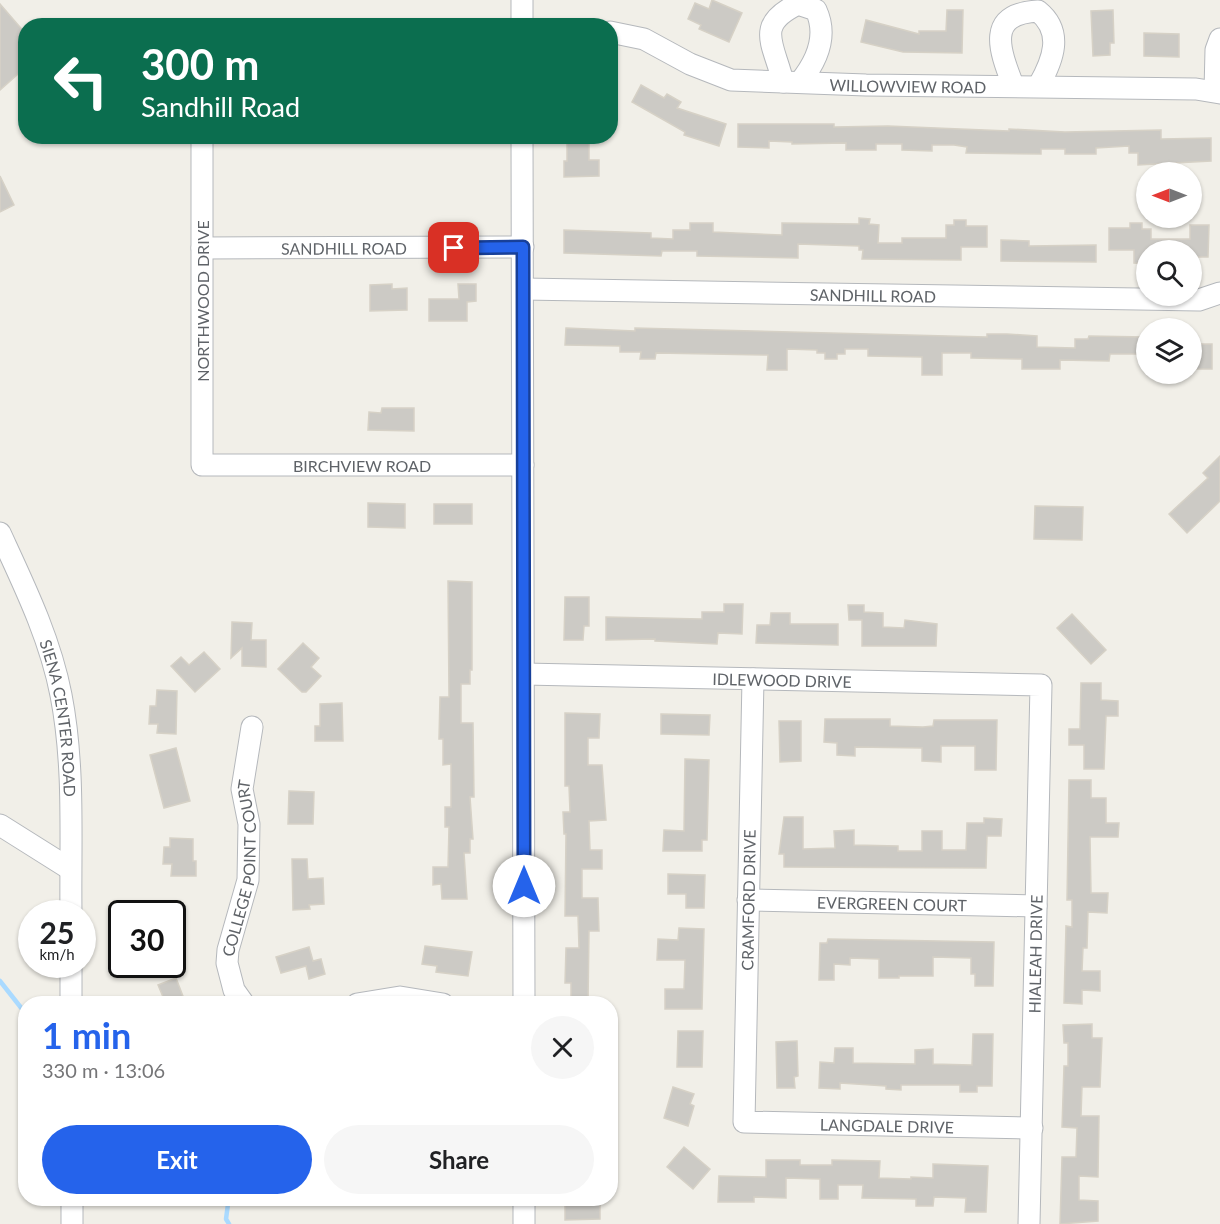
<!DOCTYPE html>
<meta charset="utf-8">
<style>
:root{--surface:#fff;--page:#f6f6f6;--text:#202124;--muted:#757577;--accent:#2563eb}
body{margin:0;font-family:Lato,sans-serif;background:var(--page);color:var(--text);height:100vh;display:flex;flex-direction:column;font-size:22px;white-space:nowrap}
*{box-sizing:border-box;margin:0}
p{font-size:20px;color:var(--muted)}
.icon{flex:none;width:33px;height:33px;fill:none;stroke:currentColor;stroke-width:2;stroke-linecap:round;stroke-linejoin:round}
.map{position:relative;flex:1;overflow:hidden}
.drawer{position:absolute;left:18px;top:996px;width:600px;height:210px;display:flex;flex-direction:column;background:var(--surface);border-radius:24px;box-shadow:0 2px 4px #0004}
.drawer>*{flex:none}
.top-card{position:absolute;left:18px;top:18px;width:600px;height:126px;border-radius:24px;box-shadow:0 2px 4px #0004;background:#0b6e4f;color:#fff;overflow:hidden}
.needle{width:39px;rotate:270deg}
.controls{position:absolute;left:1136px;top:162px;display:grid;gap:12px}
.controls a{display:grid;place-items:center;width:66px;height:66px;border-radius:50%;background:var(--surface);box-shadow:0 2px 4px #0004;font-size:30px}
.speed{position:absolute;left:18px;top:900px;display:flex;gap:12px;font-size:30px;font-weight:700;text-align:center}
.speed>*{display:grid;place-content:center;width:78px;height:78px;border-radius:50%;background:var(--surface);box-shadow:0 2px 4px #0004;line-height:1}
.speed small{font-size:15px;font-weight:400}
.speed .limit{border:3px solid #111;border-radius:9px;background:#fff;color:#111}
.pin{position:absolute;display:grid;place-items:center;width:51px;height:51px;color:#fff;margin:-26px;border-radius:12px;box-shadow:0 3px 9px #0006}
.me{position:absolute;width:66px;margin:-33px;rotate:0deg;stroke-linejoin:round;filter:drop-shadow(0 0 4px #0008)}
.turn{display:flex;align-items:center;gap:21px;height:126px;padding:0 24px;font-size:27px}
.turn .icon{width:78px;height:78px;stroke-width:2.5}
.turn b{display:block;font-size:42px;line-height:51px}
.round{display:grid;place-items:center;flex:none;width:63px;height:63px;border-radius:32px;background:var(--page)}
.overview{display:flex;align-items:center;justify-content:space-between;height:102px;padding:0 24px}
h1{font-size:36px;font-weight:700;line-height:45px;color:var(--accent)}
.primary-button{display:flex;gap:12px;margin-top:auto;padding:12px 24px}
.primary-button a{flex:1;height:69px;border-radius:36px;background:var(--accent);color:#fff;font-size:24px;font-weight:700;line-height:69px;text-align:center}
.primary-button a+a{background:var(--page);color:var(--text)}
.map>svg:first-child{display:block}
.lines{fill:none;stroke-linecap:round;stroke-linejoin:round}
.stream{stroke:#aadaff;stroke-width:4.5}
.building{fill:#cccac5;stroke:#d6d1c6;stroke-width:1.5}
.minor-casing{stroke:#b5b8bc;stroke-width:23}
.minor{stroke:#fff;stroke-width:21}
.route-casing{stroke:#184099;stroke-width:15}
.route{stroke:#2563eb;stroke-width:10}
.labels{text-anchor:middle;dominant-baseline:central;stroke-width:4.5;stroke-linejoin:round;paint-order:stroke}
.street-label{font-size:16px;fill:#5f6368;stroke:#fff}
</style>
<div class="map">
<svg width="1220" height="1224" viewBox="0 0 1220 1224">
<rect width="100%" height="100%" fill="#f1efe8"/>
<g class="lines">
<g class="stream">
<polyline points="0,981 26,1014"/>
<polyline points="225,1198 228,1204 226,1219 229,1224"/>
</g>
</g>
<g class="building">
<polygon points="712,0 742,13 729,42 699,29 701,25 688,19 695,3 709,9"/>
<polygon points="0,4 26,34 26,67 0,90"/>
<polygon points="947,10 963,10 962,53 903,52 861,42 866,20 919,34 919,31 946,31"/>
<polygon points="1113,10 1114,43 1110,43 1110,55 1093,56 1091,11"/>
<polygon points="1144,33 1179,34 1179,57 1144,56"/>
<polygon points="641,85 664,98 667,94 681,102 677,108 726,124 719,146 684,135 685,132 632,102"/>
<polygon points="738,124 834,124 834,127 888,126 1009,131 1009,129 1065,132 1161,130 1161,139 1211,138 1211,161 1138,165 1138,153 1129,153 1129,146 1096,148 1096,154 1065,154 1065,149 1041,149 1041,154 966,153 967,147 954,145 932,145 932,151 902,150 902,144 876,144 876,150 846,150 846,143 792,144 792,142 769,141 769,148 738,147"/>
<polygon points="567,138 589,138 589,160 599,160 599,176 564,177 564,161 567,161"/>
<polygon points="0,176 14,205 0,212"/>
<polygon points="859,218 870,219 869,224 879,225 878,243 902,243 902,238 946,238 946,225 954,225 954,220 966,220 966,226 987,226 987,247 961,247 961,260 862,259 863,250 859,250 859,246 798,244 798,258 697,256 697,251 662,251 661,256 564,253 564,230 651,233 651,238 673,239 673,230 690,230 690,223 713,223 713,232 782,235 782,223 859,224"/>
<polygon points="1130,223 1142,223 1142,229 1151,229 1151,239 1190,239 1190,225 1209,225 1208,257 1191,257 1191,250 1146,250 1146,264 1134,263 1134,250 1109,250 1109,228 1130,228"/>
<polygon points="1001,240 1029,241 1029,246 1096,245 1096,262 1001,261"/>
<polygon points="392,284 392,289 407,288 407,310 370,311 370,285"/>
<polygon points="458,284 476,284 476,301 467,302 467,321 429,321 429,299 459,299"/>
<polygon points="566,328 635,331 635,328 987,337 987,334 1007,334 1037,336 1037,347 1075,348 1075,339 1088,339 1089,336 1146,337 1146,354 1110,354 1109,361 1060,360 1060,369 1022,369 1022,359 971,358 971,353 942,353 942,375 922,375 922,357 868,356 868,349 845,349 845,354 837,354 837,359 825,359 825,353 817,353 817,350 787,349 787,370 767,370 768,355 656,353 655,359 640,359 641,352 620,352 620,346 565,345"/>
<rect x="1191" y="344" width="21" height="25"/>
<polygon points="382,408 414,408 414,431 368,430 369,412 381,413"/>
<polygon points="1220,456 1220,501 1187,533 1169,514 1208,478 1203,473"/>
<polygon points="368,503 405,504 405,528 368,527"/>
<rect x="434" y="504" width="38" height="20"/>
<polygon points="1035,506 1083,507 1082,540 1034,539"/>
<polygon points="448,581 472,582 472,670 470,670 470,684 461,684 461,723 473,723 474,797 470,797 473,839 470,839 470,853 464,853 467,899 442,899 441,884 433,885 433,867 448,867 449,827 445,827 445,807 451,807 451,764 443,765 443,739 439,739 440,697 449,697"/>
<polygon points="565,597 589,597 589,626 584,626 583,640 564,640"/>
<polygon points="724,604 743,604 742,634 718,633 717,644 655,641 655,639 606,640 606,617 702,619 702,612 724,612"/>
<polygon points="848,605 864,605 864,612 883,613 883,627 904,628 905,620 937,624 936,646 862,646 862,620 849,620"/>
<polygon points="771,613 790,613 790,624 838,624 838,645 756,643 757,625 770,625"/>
<polygon points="1072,614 1106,650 1091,664 1057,628"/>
<polygon points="232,622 252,623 251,640 266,640 266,667 242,666 242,648 231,658"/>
<polygon points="303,643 319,658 311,667 321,676 306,692 302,692 278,669"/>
<polygon points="204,652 220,669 195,692 171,666 181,657 189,665"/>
<polygon points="1081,683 1101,683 1101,700 1118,701 1118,716 1106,716 1104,769 1084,769 1084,745 1069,745 1069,729 1080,729"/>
<polygon points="157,690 177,691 176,734 157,733 158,724 149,724 150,706 156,706"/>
<polygon points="342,703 343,741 315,741 315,726 320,726 320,704"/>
<polygon points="565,713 600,714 599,738 588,738 588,765 602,765 606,820 589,821 590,850 602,850 602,869 582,869 582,898 598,898 599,931 589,931 588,1004 571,1004 571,983 565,983 566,948 579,948 578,916 565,916 566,834 564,834 563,812 570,812 569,786 565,786"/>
<polygon points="661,714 710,715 709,735 661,734"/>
<polygon points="825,719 890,719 890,726 923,727 933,726 934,720 997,720 996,770 975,770 975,746 941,746 941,762 922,761 922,748 855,747 855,756 837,755 837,743 824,742"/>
<polygon points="779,721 801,721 801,761 780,762"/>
<polygon points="176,748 190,801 164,808 150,755"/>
<polygon points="685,759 709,760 707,840 702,840 702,851 663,851 664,830 684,831"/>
<polygon points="1069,780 1091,780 1091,798 1106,798 1106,823 1119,823 1118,837 1090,837 1091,893 1108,893 1107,913 1088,912 1087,948 1083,948 1082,971 1100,971 1100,991 1082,990 1082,1004 1064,1003 1066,926 1072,927 1072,900 1067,900"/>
<polygon points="289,791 314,792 313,824 288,824"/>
<polygon points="784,817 803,817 803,849 835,848 834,831 854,830 854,845 898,846 898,851 922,851 922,831 942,831 942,850 966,850 967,823 984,823 984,818 1002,819 1001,836 987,836 986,868 784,867 784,854 779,854"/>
<polygon points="170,838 193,839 193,861 196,861 196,876 171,876 172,864 163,864 164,847 170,847"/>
<polygon points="292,859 307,859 308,879 323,878 324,904 309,905 310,909 293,910"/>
<polygon points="668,874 705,875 704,908 686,908 686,894 668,894"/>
<polygon points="172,918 183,919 181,951 172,950"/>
<polygon points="679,928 704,929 702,1009 665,1009 665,989 684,989 685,960 657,960 658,939 678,940"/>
<polygon points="828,939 994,942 993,986 975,986 975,974 971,974 971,958 933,957 933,976 899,976 899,978 879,978 879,959 850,958 850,965 834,964 834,980 819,980 820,943 827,943"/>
<polygon points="425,946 472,952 468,976 436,972 437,966 422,964"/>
<polygon points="309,947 313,961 321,959 325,974 309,979 306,966 281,973 276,957"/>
<polygon points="176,978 186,1004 166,1004 158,985"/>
<polygon points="1092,1024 1092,1038 1102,1038 1100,1087 1082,1087 1081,1116 1099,1116 1098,1177 1079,1176 1079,1200 1098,1201 1098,1221 1060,1224 1062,1157 1076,1157 1077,1128 1062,1127 1064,1066 1068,1066 1068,1043 1064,1043 1063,1025"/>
<polygon points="678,1031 703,1031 702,1067 677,1067"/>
<polygon points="973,1034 993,1034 992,1086 977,1086 977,1092 960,1092 960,1085 901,1085 901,1090 886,1089 886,1086 840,1083 840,1089 819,1088 820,1062 834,1063 835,1048 853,1048 853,1063 915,1064 915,1050 933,1049 933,1064 972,1065"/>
<polygon points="797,1041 798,1076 794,1077 795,1088 777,1088 776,1042"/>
<polygon points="673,1087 694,1094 690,1104 694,1106 688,1126 664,1118"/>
<polygon points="684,1147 710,1169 693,1189 667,1167"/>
<polygon points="766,1160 800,1160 800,1165 832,1165 832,1160 880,1161 879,1178 911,1179 911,1177 933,1178 933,1164 988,1166 986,1212 965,1212 966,1198 934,1197 933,1206 916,1206 916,1199 862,1198 863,1185 838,1185 838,1199 820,1199 820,1179 786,1178 786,1198 754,1197 754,1202 718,1202 719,1176 766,1177"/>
<polygon points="565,1198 600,1199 600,1219 565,1220"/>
</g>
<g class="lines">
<g class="minor-casing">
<g id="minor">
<polyline points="522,0 522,26"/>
<path id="s1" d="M610 32 644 39 690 64 731 80 866 85 1196 89 1220 93"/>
<path d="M783 82C774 44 754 25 798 4L816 10C828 36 817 61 800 82"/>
<path d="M1013 85C999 49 986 14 1038 11 1064 32 1053 60 1039 85"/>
<polyline points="1215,91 1216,50 1220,39"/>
<path id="s2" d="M202 136V465H523"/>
<polyline points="522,136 524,1004"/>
<path id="s3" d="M202 248 523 247"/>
<path id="s4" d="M523 289 1199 300 1220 293"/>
<path id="s5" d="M0 533C24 585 50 638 61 695 75 767 70 841 71 914"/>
<path id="s6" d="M524 674 1041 685 1029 1224"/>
<path id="s7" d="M753 679 744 1122 1032 1128"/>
<polyline points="0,825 70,869"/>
<path id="s8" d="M748 900 1036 906"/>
<polyline points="71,964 71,1004"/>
<path id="s9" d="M244 1004 234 990 227 963 228 950 248 880 249 824 242 789 252 727"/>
<polyline points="357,1004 400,997 443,1004"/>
<polyline points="72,1198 72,1224"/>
<polyline points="524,1224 524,1198"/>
</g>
</g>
<use href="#minor" class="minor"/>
</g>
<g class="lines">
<g class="route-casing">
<polyline id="route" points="454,248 523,247 524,886"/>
</g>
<use href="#route" class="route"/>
</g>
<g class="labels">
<g class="street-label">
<text stroke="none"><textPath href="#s1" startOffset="308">WILLOWVIEW ROAD</textPath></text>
<text stroke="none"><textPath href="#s3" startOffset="142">SANDHILL ROAD</textPath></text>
<text stroke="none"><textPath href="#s4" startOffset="350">SANDHILL ROAD</textPath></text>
<text transform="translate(202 301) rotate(-90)">NORTHWOOD DRIVE</text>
<text stroke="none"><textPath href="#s2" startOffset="489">BIRCHVIEW ROAD</textPath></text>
<text stroke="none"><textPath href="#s6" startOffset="258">IDLEWOOD DRIVE</textPath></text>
<text stroke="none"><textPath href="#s5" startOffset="196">SIENA CENTER ROAD</textPath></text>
<text stroke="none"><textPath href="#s9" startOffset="142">COLLEGE POINT COURT</textPath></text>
<text transform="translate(748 900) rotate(-89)">CRAMFORD DRIVE</text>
<text stroke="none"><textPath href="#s8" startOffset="144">EVERGREEN COURT</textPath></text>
<text transform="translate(1035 954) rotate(-89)">HIALEAH DRIVE</text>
<text stroke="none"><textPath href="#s7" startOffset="586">LANGDALE DRIVE</textPath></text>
</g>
</g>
</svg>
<div class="controls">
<a><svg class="needle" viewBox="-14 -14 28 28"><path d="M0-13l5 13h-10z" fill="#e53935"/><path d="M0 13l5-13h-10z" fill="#757577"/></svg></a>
<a><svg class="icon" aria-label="search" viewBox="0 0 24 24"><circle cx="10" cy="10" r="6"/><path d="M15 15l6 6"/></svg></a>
<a><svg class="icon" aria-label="layers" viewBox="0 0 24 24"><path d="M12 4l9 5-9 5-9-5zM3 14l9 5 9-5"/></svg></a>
</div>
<div class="speed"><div>25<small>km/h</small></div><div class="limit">30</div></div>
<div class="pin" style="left:454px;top:248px;background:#d93025"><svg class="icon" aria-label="arrive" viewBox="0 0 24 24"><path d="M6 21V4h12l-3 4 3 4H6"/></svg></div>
<svg class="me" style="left:524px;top:886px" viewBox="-20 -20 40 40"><circle r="19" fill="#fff"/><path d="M0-13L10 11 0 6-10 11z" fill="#2563eb"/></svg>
<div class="top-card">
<div class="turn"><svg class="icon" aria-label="left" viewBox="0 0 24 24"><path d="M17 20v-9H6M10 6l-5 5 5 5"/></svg><div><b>300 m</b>Sandhill Road</div></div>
</div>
<section class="drawer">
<div class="overview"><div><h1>1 min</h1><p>330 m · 13:06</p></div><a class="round"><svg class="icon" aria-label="close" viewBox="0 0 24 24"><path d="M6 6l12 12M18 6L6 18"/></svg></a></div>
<div class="primary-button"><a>Exit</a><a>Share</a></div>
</section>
</div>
